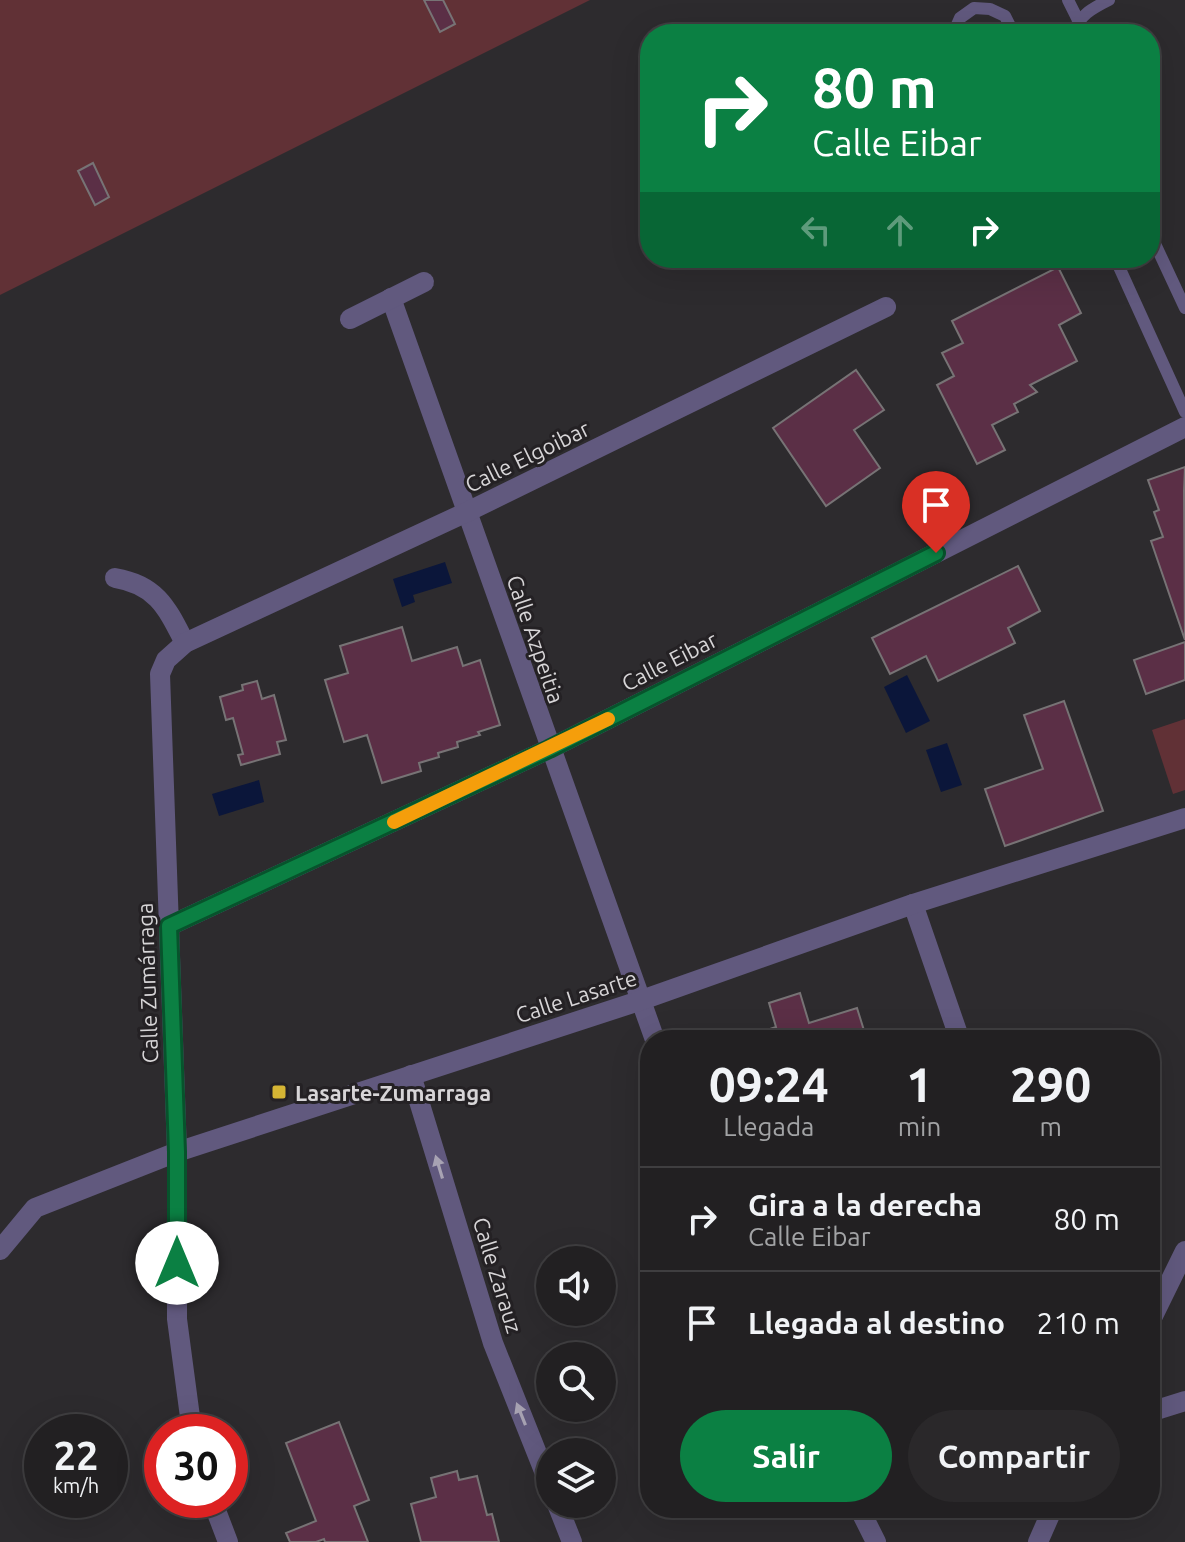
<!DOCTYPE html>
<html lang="es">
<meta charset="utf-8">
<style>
:root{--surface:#222022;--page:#2a282a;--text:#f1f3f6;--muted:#a2a3a5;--line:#3f3e40;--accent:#0b8043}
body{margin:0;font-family:Ubuntu,sans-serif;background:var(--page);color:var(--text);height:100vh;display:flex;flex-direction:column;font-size:30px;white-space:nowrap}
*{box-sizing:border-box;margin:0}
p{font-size:26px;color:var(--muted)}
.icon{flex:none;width:44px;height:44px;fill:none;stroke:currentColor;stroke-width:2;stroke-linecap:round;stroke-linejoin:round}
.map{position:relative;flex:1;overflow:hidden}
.sheet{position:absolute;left:640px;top:1030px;width:520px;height:488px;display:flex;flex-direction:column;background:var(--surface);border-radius:32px;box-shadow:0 8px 32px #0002,0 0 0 2px var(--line)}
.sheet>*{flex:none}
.guide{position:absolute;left:640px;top:24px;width:520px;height:244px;border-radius:32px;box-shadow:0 8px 32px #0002,0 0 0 2px var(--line);background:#0b8043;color:#fff;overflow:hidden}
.controls{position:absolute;left:536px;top:1246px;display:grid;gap:16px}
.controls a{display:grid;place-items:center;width:80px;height:80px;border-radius:50%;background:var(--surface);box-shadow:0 8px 32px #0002,0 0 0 2px var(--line);font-size:40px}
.speed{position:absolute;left:24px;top:1414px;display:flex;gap:16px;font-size:40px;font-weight:700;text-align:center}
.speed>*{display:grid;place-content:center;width:104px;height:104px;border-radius:50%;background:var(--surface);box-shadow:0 8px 32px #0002,0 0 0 2px var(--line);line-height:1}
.speed small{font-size:20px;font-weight:400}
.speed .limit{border:12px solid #d22;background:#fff;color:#111}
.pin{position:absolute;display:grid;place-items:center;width:68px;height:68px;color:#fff;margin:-82px -34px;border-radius:50% 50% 50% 0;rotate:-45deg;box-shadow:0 0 8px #0007}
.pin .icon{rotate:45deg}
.me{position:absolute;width:88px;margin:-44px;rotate:0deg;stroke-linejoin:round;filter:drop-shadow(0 0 6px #0008)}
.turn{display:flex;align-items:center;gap:28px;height:168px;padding:0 40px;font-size:36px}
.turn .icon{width:104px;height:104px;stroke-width:2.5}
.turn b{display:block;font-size:56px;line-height:68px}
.lanes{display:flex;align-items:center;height:76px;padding:0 40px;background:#0003;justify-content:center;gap:40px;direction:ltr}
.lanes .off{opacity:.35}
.eta{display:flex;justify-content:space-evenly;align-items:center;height:136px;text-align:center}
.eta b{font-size:48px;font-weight:600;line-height:56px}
.button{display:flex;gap:16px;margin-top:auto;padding:16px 40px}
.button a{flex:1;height:92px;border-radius:48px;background:var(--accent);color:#fff;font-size:32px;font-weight:600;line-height:92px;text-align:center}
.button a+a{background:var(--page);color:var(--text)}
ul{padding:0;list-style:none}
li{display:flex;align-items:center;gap:24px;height:104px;padding:0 40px;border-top:2px solid var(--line)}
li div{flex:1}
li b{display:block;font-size:30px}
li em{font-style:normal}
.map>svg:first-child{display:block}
.green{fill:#613136}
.water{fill:#0b163a}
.building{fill:#5b2f46;stroke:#777375;stroke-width:2}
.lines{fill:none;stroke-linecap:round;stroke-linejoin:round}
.service{stroke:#61597e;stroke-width:12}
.minor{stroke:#61597e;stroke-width:20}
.oneway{fill:#a8a3b3}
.route-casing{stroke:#07532c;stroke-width:20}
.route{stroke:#0b8043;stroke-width:14}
.slow{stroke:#f59e0b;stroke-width:14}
.poi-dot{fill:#d5b534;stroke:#242124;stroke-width:3}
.labels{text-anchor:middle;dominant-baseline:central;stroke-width:6;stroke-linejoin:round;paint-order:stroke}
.street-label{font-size:22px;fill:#d7d5d7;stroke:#242124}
.poi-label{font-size:22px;font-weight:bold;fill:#d7d5d7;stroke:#242124;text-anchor:start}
</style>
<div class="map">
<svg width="1185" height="1542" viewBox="0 0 1185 1542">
<rect width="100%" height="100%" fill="#2d2b2e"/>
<g class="green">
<polygon points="0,0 590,0 0,295"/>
<polygon points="1185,719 1185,790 1173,794 1152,730"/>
</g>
<g class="water">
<polygon points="445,562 452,583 413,595 415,602 402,607 393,579"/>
<polygon points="907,675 930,721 906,733 884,687"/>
<polygon points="947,743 962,785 941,792 926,750"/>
<polygon points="259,780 264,802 219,816 212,794"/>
</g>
<g class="building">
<polygon points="424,0 443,0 455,24 440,32"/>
<polygon points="93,163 109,197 95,205 78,171"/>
<polygon points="1058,267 1081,313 1059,325 1077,361 1030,385 1037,392 1014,404 1018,412 992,425 1005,450 977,464 937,385 954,376 942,353 963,343 952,321"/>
<polygon points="856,370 884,410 854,430 880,468 826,506 773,428"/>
<polygon points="1185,467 1184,491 1185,640 1151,541 1163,537 1154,512 1159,510 1148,480"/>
<polygon points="1018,566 1040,611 1008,628 1015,643 938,681 926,656 890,674 872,638"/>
<polygon points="402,627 412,661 457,647 463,666 480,660 500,725 478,732 480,735 457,742 458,747 438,753 439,757 419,763 421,771 382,783 367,735 344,742 325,680 348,673 340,646"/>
<polygon points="1185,642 1185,680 1146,694 1134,660"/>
<polygon points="257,681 262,699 274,695 286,740 277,742 280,754 241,765 238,755 243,754 233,718 226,720 220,697 243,690 242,685"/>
<polygon points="1064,701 1103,811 1005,846 985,789 1043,769 1024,715"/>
<polygon points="800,993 809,1023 857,1008 867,1040 736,1040 776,1027 769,1003"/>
<polygon points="339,1422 369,1500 354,1506 368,1542 325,1542 324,1539 316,1542 290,1542 286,1533 316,1521 286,1443"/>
<polygon points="457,1471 459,1480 477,1476 487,1515 492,1514 499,1542 421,1542 411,1504 436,1497 431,1478"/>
</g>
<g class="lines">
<g class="service">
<polyline points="1068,0 1078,20"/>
<polyline points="953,34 960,18 974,8 990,9 1005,16 1014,34"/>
<path d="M1072 34C1080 15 1091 9 1109 0"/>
<polyline points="1150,233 1185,308"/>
<polyline points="1115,258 1185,412"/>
</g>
<g class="minor">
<polyline points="391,298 655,1040"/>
<polyline points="350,319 424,282"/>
<path d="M115 578C157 585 167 608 185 643"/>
<polyline points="913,904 960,1040"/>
<polyline points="169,926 549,749 1185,427"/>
<polyline points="411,1075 493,1343 550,1486"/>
<polyline points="0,1250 35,1208 177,1152 639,1001 913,904 1185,818"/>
<polyline points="1150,1322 1185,1251"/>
<polyline points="1150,1412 1185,1401"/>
<polyline points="192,1432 177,1319 177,1152 160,674 166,660 185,643 467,512 886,307"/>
<polyline points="212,1500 228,1542"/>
<polyline points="557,1504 572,1542"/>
<polyline points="859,1508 876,1542"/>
<polyline points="1038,1542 1053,1508"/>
</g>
</g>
<defs><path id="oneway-solid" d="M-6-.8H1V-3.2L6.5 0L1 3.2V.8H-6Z" transform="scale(2)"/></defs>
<g class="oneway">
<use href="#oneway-solid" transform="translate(439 1167) rotate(-107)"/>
<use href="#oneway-solid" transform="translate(521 1414) rotate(-112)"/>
</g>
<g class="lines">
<g class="route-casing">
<polyline id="route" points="177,1263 177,1152 169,926 549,749 936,553"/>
</g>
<use href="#route" class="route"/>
<polyline class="slow" points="394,822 608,719"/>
</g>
<rect class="poi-dot" x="271" y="1084" width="16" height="16" rx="4"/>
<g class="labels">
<g class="street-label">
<text transform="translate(527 456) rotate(-26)">Calle Elgoibar</text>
<text transform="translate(536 639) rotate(71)">Calle Azpeitia</text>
<text transform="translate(669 661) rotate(-27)">Calle Eibar</text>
<text transform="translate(147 983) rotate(-92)">Calle Zumárraga</text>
<text transform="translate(576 996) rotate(-18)">Calle Lasarte</text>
<text transform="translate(498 1275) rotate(73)">Calle Zarauz</text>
</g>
<g class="poi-label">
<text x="295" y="1092">Lasarte-Zumarraga</text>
</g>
</g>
</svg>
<div class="controls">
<a><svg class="icon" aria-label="sound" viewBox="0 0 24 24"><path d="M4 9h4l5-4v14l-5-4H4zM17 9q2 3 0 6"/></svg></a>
<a><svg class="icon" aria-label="search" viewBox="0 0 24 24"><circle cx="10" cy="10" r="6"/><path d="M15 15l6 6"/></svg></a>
<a><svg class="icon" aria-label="layers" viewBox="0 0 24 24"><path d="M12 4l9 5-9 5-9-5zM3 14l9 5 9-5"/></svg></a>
</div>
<div class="speed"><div>22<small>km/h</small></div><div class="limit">30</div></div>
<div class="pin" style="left:936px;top:553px;background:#d93025"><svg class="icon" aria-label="arrive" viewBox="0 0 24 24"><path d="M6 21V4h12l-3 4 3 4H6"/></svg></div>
<svg class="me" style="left:177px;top:1263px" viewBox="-20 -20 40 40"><circle r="19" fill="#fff"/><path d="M0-13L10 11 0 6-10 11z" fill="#0b8043"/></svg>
<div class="guide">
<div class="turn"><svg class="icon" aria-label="right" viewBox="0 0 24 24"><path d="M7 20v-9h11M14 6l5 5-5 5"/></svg><div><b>80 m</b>Calle Eibar</div></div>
<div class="lanes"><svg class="icon off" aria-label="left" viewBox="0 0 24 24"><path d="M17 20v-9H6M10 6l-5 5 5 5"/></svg><svg class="icon off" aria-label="ahead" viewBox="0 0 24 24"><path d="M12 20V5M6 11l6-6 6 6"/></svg><svg class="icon" aria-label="right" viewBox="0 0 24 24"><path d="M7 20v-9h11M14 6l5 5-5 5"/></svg></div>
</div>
<section class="sheet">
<div class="eta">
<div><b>09:24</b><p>Llegada</p></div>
<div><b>1</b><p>min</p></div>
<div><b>290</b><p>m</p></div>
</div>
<ul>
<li><svg class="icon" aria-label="right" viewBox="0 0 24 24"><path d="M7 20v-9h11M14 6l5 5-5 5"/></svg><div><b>Gira a la derecha</b><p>Calle Eibar</p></div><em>80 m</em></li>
<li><svg class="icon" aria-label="arrive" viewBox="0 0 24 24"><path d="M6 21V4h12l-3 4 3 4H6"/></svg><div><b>Llegada al destino</b></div><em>210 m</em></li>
</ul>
<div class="button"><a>Salir</a><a>Compartir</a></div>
</section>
</div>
